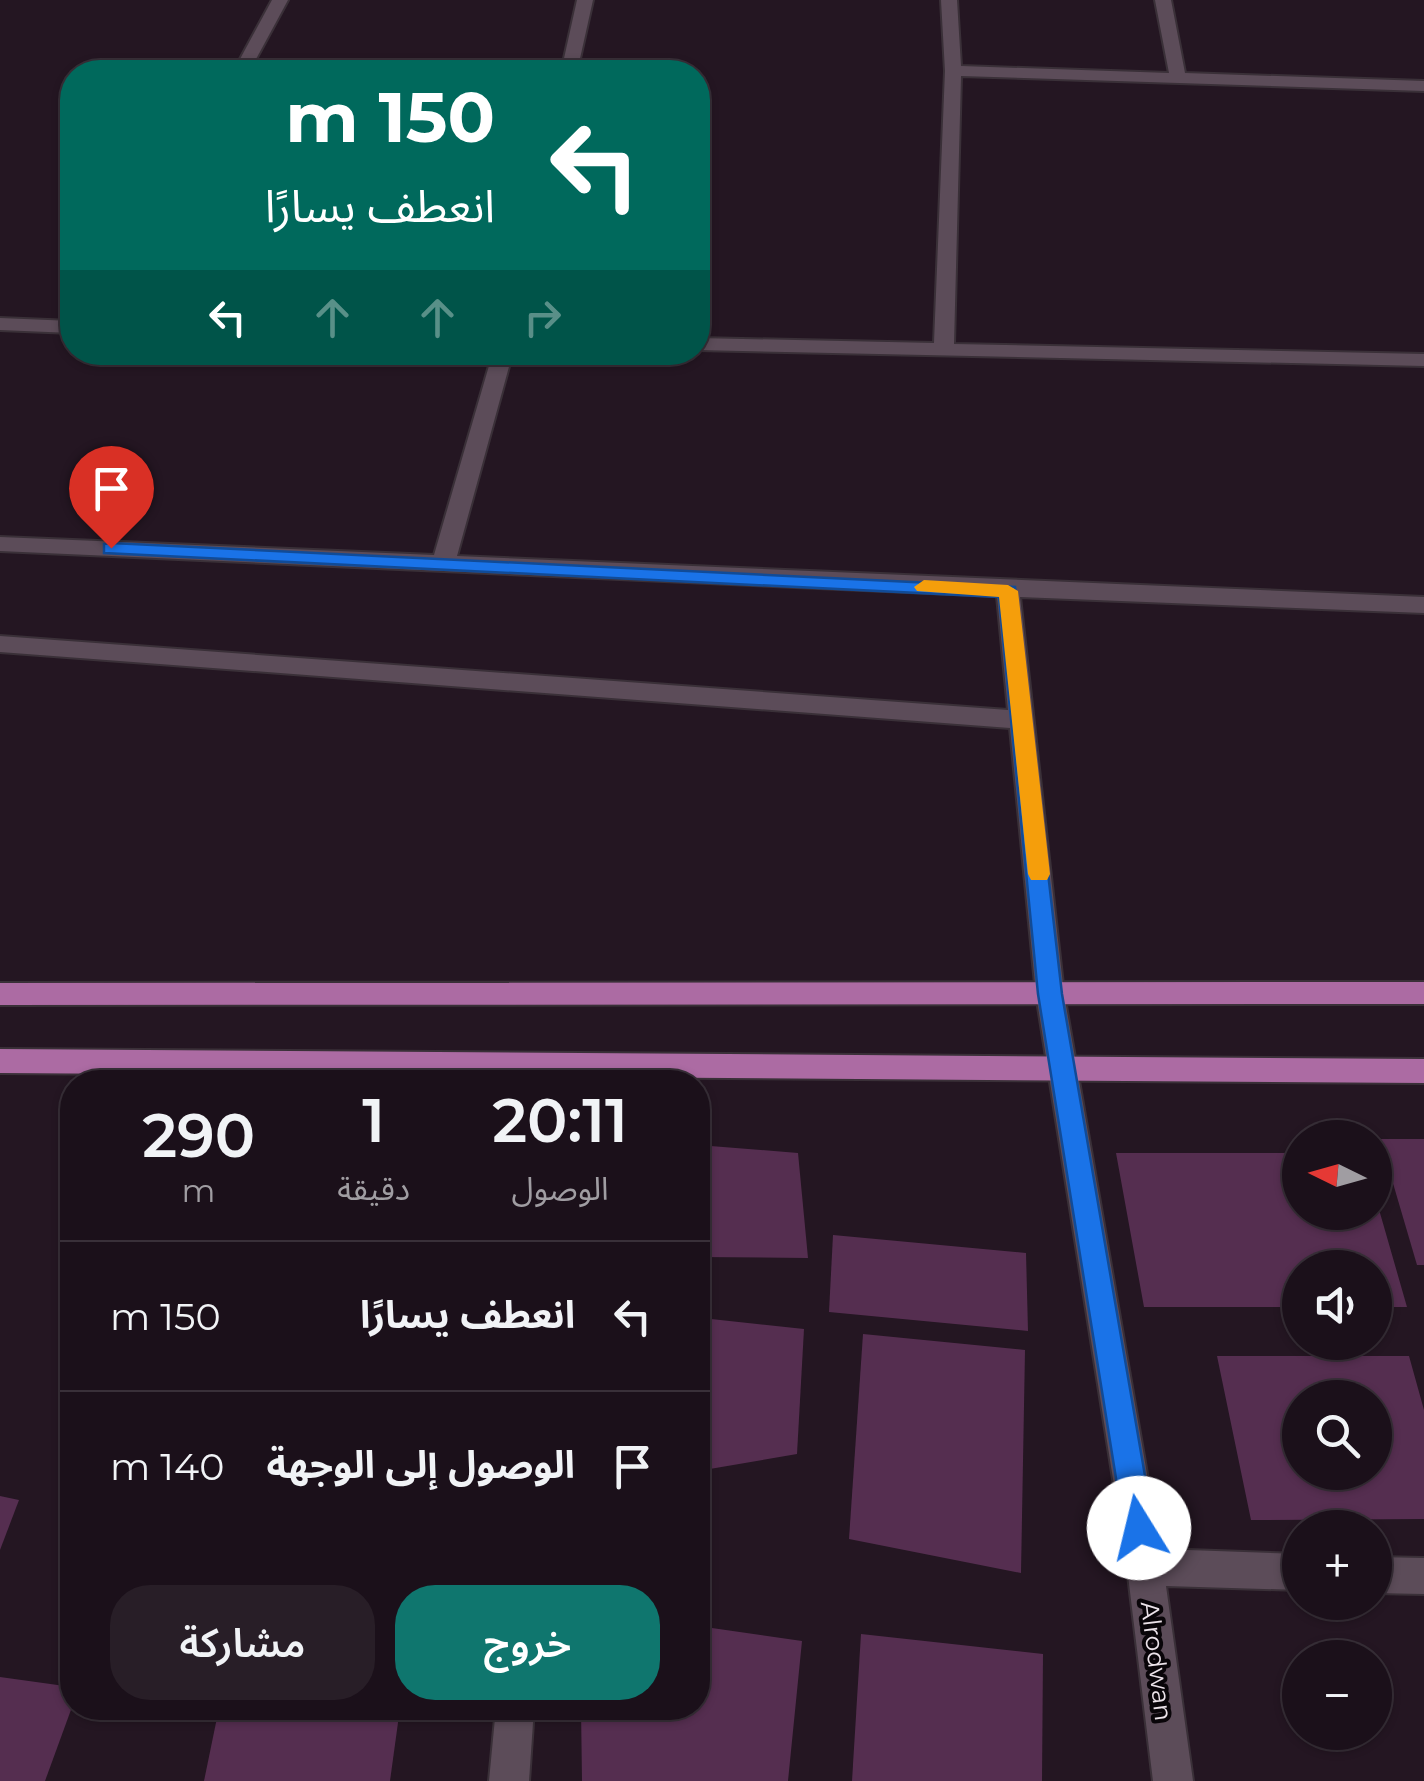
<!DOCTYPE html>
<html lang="ar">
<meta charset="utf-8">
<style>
:root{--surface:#1b101a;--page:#281e27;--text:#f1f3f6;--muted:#a09da2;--line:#393039;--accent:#0f766e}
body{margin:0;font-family:Montserrat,"Noto Sans Arabic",sans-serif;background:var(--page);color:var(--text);direction:rtl;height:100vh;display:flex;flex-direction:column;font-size:38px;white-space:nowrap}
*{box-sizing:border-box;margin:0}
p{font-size:32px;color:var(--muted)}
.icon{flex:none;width:55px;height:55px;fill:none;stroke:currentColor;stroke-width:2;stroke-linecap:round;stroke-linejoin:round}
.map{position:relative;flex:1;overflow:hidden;direction:ltr}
.details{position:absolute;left:60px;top:1070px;width:650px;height:650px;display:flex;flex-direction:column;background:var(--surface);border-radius:40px;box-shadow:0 2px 8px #0004,0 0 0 2px var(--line);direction:rtl}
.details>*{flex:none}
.banner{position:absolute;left:60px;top:60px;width:650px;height:305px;border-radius:40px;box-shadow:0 2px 8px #0004,0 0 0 2px var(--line);direction:rtl;background:#00695c;color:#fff;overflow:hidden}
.needle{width:65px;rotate:275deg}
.tools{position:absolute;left:1282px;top:1120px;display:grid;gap:20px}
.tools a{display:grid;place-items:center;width:110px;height:110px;border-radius:50%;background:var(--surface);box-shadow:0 2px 8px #0004,0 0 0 2px var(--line);font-size:50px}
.pin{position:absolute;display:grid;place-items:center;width:85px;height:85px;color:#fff;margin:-102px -42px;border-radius:50% 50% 50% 0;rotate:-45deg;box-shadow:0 0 10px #0007}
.pin .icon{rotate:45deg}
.me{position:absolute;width:110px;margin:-55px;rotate:351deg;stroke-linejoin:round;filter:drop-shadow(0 0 8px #0008)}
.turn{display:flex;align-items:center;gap:35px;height:210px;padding:0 50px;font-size:45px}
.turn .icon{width:130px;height:130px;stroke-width:2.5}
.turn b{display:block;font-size:70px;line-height:85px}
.lanes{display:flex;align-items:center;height:95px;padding:0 50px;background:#0003;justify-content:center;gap:50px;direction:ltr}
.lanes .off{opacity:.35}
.eta{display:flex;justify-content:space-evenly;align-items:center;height:170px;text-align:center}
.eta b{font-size:60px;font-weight:600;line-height:70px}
.primary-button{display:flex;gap:20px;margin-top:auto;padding:20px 50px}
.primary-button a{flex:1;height:115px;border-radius:40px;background:var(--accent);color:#fff;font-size:40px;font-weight:600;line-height:115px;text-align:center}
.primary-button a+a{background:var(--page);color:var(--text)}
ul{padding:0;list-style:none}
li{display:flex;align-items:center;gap:30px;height:150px;padding:0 50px;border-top:2px solid var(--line)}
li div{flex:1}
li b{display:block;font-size:38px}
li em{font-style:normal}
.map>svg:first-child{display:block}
.building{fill:#552e50;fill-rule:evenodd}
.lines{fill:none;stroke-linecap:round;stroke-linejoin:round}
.minor-casing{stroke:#3a3038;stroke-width:4}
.primary-casing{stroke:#3a3038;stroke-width:4}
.minor{fill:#5c4c59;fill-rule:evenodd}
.primary{fill:#ac6ba3;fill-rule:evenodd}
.route{fill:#1a73e8;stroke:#114b97;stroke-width:2.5}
.slow{fill:#f59e0b}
.labels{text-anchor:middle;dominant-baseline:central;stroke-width:8;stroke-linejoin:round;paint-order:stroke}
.street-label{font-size:25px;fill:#ece3ea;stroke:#090509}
</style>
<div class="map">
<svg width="1424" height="1781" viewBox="0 0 1424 1781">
<rect width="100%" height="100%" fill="#241622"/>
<g class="building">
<polygon points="1380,1139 1424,1139 1424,1265 1417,1265"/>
<polygon points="698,1145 798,1153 808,1258 698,1257"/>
<polygon points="1116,1153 1300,1153 1300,1212 1375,1212 1376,1199 1407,1307 1375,1307 1375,1268 1300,1268 1300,1307 1144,1307"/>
<polygon points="833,1235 1026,1253 1028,1331 829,1312"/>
<polygon points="711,1319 804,1329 797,1454 698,1471 698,1412"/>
<polygon points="863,1334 1025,1350 1021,1573 849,1539"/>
<path d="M1217 1356H1409L1424 1410V1519L1251 1520ZM1300 1398H1375V1472H1300Z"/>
<polygon points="0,1496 19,1500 0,1550"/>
<polygon points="698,1626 802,1641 788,1781 582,1781 581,1708 698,1708"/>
<polygon points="861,1634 1043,1654 1042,1781 852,1781"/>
<polygon points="0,1677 72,1687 72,1707 45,1781 0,1781"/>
<polygon points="219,1708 400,1708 390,1781 204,1781"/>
</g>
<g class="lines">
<g class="minor-casing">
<g id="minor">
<polygon points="272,0 288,0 249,72 233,72"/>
<polygon points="577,0 593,0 577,72 561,72"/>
<polygon points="941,0 957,0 961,66 1169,73 1155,0 1171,0 1185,73 1424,81 1424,91 961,76 954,344 1424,354 1424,366 698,350 698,338 934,343 945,71"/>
<polygon points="0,318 72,321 72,333 0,330"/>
<polygon points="493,352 513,352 457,556 1424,597 1424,613 1020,597 1064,994 1160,1549 1300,1554 1300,1590 1166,1586 1193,1781 1153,1781 1127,1567 1036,994 1010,728 0,652 0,636 1008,710 997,596 0,551 0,537 434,555"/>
<polygon points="1375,1557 1424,1558 1424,1594 1375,1593"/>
<polygon points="496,1708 534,1708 529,1781 489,1781"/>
</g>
</g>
<g class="primary-casing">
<g id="primary">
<polygon points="1424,982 1424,1004 0,1005 0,983"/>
<polygon points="0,1049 1424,1059 1424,1083 0,1073"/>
</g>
</g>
<use href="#minor" class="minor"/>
<use href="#primary" class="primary"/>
</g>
<polygon class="route" points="111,543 1015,587 1062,994 1154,1528 1150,1539 1139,1543 1128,1539 1124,1528 1038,994 999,597 104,553 104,544"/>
<polygon class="slow" points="924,580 1008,585 1018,591 1050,874 1047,880 1031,880 1028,874 999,597 917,591 914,587"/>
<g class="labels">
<g class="street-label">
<text transform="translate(1157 1661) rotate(83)">Alrodwan</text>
</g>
</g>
</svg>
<div class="tools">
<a><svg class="needle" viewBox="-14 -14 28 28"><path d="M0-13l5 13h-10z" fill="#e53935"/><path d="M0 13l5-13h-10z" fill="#a09da2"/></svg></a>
<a><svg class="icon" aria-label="sound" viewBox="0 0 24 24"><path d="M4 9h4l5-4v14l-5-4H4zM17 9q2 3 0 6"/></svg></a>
<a><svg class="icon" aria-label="search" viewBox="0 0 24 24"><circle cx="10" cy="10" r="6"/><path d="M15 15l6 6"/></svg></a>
<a>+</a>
<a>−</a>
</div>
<div class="pin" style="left:111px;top:548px;background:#d93025"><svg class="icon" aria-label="arrive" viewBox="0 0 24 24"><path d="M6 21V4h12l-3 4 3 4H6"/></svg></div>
<svg class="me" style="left:1139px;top:1528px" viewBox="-20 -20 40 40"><circle r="19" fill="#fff"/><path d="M0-13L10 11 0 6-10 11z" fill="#1a73e8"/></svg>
<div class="banner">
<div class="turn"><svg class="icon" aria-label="left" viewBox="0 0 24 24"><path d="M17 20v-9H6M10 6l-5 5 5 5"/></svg><div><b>150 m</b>انعطف يسارًا</div></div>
<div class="lanes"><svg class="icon" aria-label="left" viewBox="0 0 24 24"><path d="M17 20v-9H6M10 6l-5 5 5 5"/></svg><svg class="icon off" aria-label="ahead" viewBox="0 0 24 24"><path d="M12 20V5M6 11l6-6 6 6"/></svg><svg class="icon off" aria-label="ahead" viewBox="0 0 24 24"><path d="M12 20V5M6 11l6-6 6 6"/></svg><svg class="icon off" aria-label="right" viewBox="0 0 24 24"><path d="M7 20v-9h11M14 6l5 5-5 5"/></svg></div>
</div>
<section class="details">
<div class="eta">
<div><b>20:11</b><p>الوصول</p></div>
<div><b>1</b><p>دقيقة</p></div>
<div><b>290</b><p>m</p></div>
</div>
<ul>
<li><svg class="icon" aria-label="left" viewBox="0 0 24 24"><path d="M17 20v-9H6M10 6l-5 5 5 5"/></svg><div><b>انعطف يسارًا</b></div><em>150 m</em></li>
<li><svg class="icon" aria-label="arrive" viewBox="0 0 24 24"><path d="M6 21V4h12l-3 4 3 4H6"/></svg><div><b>الوصول إلى الوجهة</b></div><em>140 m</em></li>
</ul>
<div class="primary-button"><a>خروج</a><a>مشاركة</a></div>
</section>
</div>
